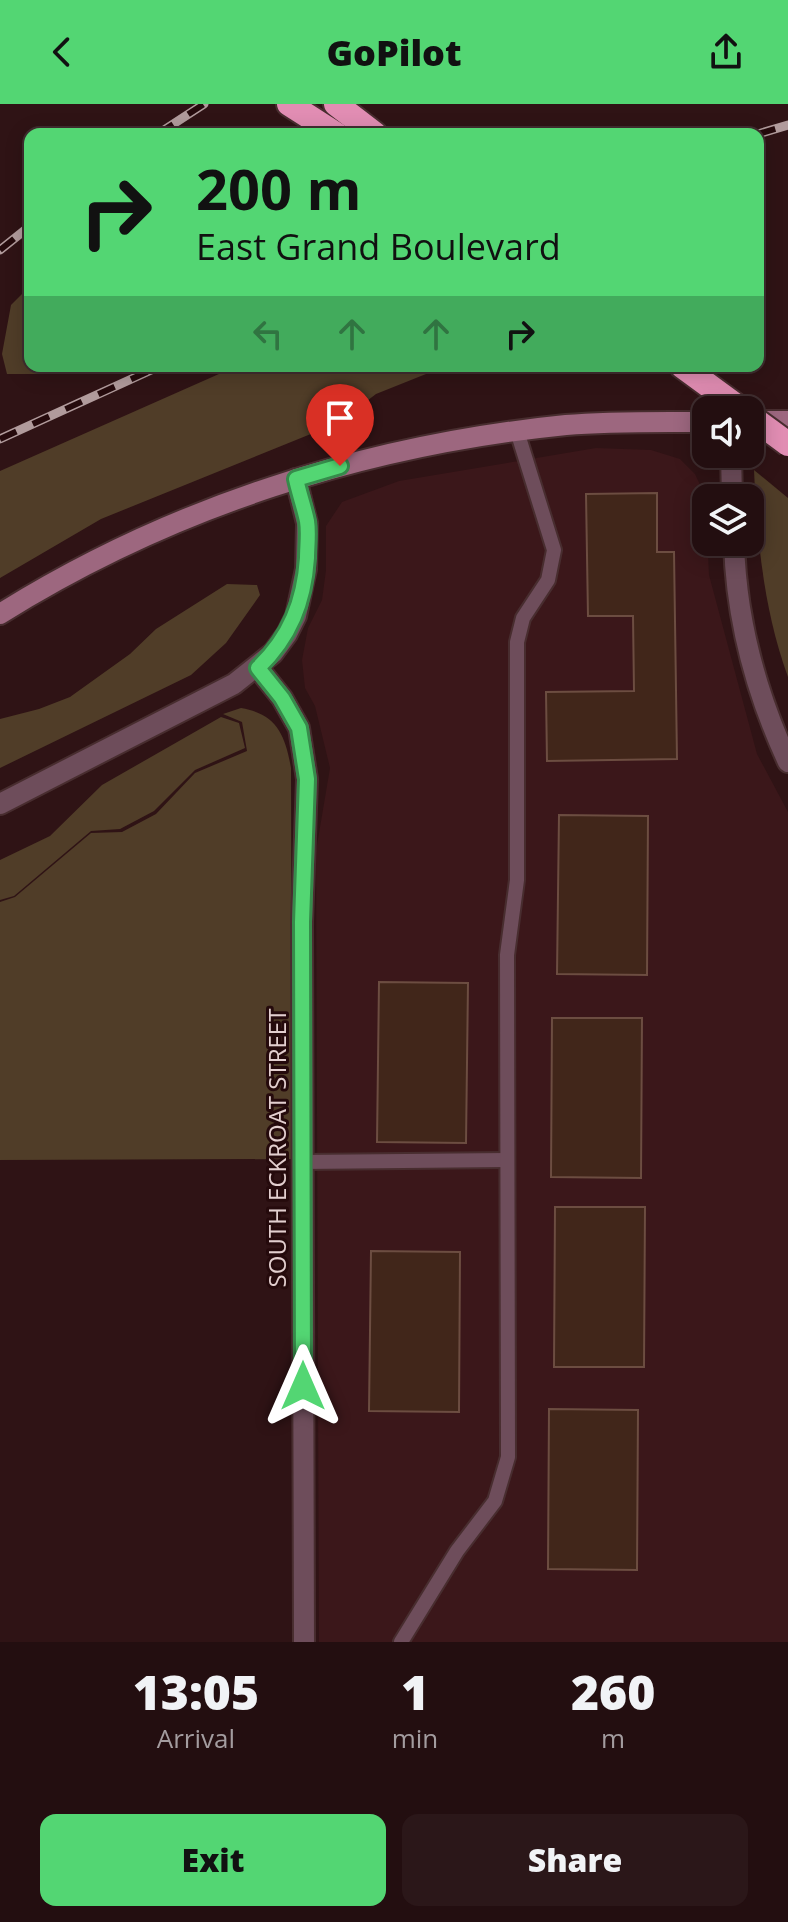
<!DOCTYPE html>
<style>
:root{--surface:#230e10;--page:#2b1719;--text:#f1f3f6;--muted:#a39c9f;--line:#402e30;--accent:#53d673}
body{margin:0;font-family:"Open Sans",sans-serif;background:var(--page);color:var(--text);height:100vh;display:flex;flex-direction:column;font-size:30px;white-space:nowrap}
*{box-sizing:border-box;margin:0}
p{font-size:26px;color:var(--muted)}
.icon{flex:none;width:44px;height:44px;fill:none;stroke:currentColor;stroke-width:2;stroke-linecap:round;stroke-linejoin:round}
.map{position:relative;height:1538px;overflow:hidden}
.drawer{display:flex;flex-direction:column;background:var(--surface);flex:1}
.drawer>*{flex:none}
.hud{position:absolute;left:24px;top:24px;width:740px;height:244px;border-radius:16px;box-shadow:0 4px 20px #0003,0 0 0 2px var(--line);background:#53d673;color:#111;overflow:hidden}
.controls{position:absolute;left:692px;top:292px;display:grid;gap:16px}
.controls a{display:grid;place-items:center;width:72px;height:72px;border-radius:16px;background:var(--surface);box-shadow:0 4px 20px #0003,0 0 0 2px var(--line);font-size:40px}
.pin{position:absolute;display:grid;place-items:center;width:68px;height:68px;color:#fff;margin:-82px -34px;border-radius:50% 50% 50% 0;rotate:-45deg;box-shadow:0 0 8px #0007}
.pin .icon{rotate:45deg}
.me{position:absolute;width:88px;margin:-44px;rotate:0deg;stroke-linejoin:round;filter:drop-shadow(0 0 6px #0008)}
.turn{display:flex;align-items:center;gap:28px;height:168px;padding:0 40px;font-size:36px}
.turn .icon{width:104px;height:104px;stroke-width:2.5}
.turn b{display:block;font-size:56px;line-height:68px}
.lanes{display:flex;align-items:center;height:76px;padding:0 40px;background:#0003;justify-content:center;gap:40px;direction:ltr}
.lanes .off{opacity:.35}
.eta{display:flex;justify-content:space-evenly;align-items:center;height:136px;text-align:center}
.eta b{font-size:48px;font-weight:800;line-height:56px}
.cta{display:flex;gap:16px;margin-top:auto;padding:16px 40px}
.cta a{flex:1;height:92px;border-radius:16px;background:var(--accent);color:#111;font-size:32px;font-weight:800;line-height:92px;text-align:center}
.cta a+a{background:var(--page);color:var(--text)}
header{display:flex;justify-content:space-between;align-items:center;height:104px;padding:0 40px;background:var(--accent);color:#111;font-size:36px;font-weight:800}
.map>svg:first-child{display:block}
.built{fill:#3b171a}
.green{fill:#503d28}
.building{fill:#41261a;stroke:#6c4d41;stroke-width:2}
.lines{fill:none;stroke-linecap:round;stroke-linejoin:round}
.service-casing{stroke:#482d2f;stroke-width:18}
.minor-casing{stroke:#482d2f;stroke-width:24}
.tertiary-casing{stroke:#482d2f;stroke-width:24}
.secondary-casing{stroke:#482d2f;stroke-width:24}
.motorway-casing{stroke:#482d2f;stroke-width:28}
.service{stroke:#6e4d5b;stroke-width:14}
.minor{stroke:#6e4d5b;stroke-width:20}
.tertiary{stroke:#6e4d5b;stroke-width:20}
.secondary{stroke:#9d677f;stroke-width:20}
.motorway{stroke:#e18db3;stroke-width:24}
.rail-casing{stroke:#b19b9c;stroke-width:9}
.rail{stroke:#250a0c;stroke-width:6;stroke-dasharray:18;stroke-linecap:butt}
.motorway-bridge-casing{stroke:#482d2f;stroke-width:28;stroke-linecap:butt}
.motorway-bridge{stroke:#e18db3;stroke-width:24}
.route-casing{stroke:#368b4b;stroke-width:20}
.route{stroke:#53d673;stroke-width:14}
.labels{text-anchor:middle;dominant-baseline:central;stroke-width:6;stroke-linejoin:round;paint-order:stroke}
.street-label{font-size:24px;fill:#e3cfcf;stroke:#250a0c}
</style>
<header><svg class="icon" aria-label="back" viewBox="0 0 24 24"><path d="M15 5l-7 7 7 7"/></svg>GoPilot<svg class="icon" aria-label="share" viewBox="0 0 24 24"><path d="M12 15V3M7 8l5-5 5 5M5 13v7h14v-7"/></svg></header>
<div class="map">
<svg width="788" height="1538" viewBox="0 0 788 1538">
<rect width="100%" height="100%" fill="#2f1315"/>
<polygon class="built" points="596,344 651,346 680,355 695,370 703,387 706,408 709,471 757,650 788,708 788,1538 319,1538 316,747 330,664 315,602 305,584 302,556 308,524 322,496 326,466 326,422 342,398 399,377"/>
<g class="green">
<polygon points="30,182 30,262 88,262 68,270 7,270 2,250 11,201"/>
<polygon points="237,262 446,262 376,290 338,319 101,415 0,474 0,367"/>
<path d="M754 366 788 394V573C764 507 757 437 754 366Z"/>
<polygon points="227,480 257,481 260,491 226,539 191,571 0,664 0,615 39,605 70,593 130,550 156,525"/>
<path d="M241 604C276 610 285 630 291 664L292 1055 0 1056V798L15 793 91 729 122 728 156 710 195 669 247 647 242 618 223 610Z"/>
<polygon points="221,613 239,619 245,644 195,666 154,707 120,725 91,727 14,792 0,796 0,756 50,732 102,681"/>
</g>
<g class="building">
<polygon points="657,389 657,448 674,448 677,655 547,657 546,588 634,587 633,512 588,512 586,390"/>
<polygon points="559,711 648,712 647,871 557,870"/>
<polygon points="379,878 468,879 466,1039 377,1038"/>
<polygon points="552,914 642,914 641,1074 551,1073"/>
<polygon points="555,1103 645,1103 644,1263 554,1263"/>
<polygon points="371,1147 460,1148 459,1308 369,1307"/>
<polygon points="549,1305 638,1306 637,1466 548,1465"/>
</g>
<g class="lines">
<g class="service-casing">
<g id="service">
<polyline points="302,1058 507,1056"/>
<polyline points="401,1538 457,1447 495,1397 508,1353 507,851 517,776 517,538 523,514 548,476 554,446 517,327"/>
</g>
</g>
<g class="minor-casing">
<polyline id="minor" points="258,564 282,594 299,624 307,675 302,818 304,1538"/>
</g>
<g class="tertiary-casing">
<g id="tertiary">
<polyline points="731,350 732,394"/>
<path d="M734 438C736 514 756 589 788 658"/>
<polyline points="0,700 234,580 273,549 287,530 296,512 306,465 307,419 296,375"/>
</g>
</g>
<g class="secondary-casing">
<g id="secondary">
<polyline points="752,317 788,317"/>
<path d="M0 510C171 403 366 341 566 321 612 317 660 318 706 318"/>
</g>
</g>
<g class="motorway-casing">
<g id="motorway">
<polyline points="289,0 336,30"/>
<polyline points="336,0 375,30"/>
<polyline points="682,262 742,306"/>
</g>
</g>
<use href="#service" class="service"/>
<use href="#minor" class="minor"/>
<use href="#tertiary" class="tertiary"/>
<use href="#secondary" class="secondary"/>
<use href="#motorway" class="motorway"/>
<g class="rail-casing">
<g id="rail">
<polyline points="158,30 204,0"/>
<polyline points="758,30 788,21"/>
<polyline points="0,146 30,122"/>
<polyline points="0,335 160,262"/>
</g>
</g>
<use href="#rail" class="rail"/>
<g class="motorway-bridge-casing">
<polyline id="motorway-bridge" points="750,312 788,340"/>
</g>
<use href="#motorway-bridge" class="motorway-bridge"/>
</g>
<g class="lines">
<g class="route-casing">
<path id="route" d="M303 1282 302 818 307 675 299 624 282 594 258 564C290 533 304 498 307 454 307 442 309 429 307 417 304 403 299 389 296 375L340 362"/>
</g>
<use href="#route" class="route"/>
</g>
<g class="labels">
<g class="street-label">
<text transform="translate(276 1044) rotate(-90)">SOUTH ECKROAT STREET</text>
</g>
</g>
</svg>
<div class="controls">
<a><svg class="icon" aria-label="sound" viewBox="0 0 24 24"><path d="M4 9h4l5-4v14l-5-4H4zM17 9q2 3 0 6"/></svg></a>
<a><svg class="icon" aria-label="layers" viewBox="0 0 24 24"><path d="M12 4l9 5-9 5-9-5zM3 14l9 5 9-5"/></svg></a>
</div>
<div class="pin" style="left:340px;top:362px;background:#d93025"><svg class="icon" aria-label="arrive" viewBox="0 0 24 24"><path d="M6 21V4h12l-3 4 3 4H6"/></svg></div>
<svg class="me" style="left:303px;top:1282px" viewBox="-20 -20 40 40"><path d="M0-17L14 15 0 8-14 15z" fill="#53d673" stroke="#fff" stroke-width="4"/></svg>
<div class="hud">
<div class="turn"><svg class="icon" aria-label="right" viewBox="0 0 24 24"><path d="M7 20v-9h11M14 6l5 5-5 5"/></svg><div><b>200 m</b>East Grand Boulevard</div></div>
<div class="lanes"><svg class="icon off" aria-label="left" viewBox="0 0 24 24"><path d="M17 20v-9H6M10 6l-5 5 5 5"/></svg><svg class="icon off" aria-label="ahead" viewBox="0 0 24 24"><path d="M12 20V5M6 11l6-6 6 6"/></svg><svg class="icon off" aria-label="ahead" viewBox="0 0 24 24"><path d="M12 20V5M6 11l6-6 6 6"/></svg><svg class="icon" aria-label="right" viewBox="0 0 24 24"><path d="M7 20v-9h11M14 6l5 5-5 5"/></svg></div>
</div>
</div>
<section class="drawer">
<div class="eta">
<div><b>13:05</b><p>Arrival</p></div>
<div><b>1</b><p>min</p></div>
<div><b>260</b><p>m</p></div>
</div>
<div class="cta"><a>Exit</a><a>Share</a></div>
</section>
